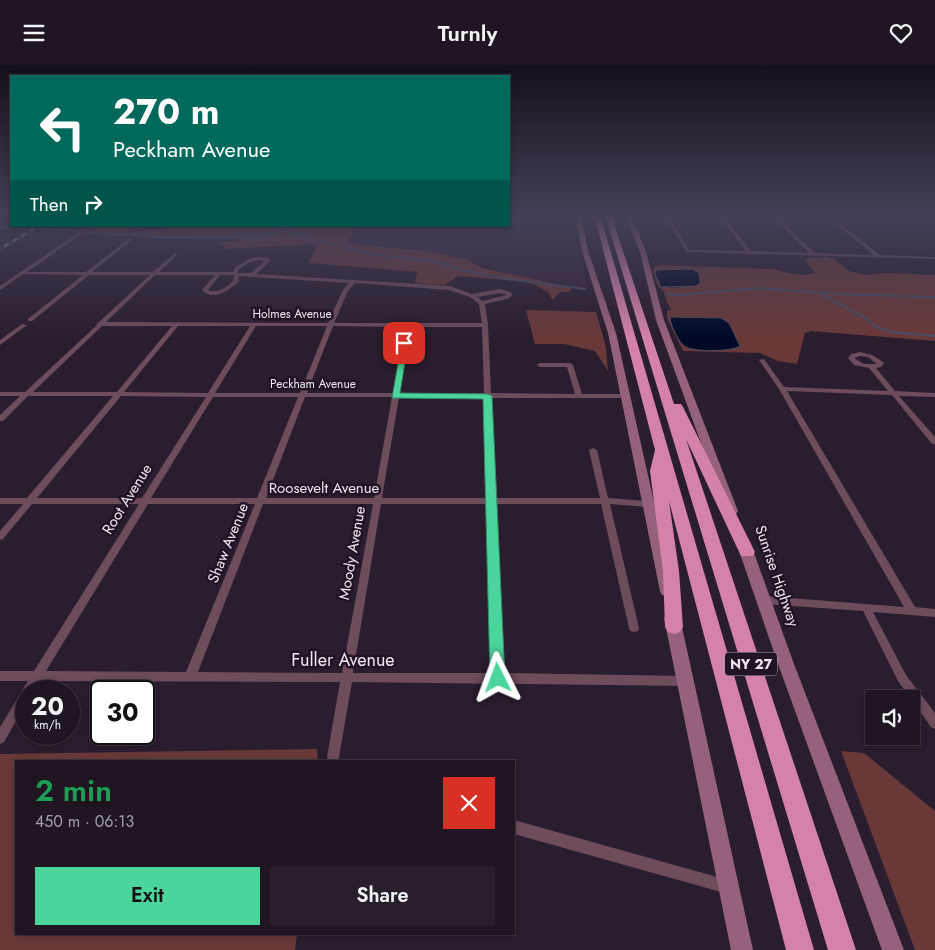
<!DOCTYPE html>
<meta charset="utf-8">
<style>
:root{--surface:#201622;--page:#281f2a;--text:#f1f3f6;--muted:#a29fa5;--line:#3d3540;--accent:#4bd49b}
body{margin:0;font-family:Jost,sans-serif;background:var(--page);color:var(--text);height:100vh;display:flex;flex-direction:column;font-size:19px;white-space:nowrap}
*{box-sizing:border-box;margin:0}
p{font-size:16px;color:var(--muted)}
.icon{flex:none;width:28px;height:28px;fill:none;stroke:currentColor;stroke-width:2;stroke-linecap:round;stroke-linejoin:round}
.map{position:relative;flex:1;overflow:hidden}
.details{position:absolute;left:15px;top:695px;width:500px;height:175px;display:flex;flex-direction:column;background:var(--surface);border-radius:0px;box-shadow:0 2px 8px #0003,0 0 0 1px var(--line)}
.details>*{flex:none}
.banner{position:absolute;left:10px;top:10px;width:500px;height:152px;border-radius:0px;box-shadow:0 2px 8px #0003,0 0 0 1px var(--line);background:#00695c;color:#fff;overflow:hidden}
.fabs{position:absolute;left:865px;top:625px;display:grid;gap:10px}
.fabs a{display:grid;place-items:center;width:55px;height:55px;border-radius:0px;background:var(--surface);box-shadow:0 2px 8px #0003,0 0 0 1px var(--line);font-size:25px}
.speed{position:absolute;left:15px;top:615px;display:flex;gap:10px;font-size:25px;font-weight:700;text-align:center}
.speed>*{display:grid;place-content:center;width:65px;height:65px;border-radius:50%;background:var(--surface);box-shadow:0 2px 8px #0003,0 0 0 1px var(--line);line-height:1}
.speed small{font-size:12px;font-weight:400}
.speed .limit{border:2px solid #111;border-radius:8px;background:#fff;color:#111}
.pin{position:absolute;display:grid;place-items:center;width:42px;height:42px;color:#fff;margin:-21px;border-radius:10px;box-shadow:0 2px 8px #0006}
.me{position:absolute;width:55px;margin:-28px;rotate:357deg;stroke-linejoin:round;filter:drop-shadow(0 0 4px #0008)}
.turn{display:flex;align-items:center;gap:18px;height:105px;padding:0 20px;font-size:22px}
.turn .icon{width:65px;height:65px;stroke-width:2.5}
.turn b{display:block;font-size:35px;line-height:42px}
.then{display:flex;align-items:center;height:48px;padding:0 20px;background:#0003;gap:10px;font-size:19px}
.round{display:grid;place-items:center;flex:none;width:52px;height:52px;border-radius:0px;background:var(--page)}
.headline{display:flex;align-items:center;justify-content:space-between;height:85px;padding:0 20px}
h1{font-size:30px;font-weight:600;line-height:38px;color:#1e9e55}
.action{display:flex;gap:10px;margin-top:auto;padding:10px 20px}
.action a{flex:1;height:58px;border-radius:0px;background:var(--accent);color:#111;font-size:20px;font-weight:600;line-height:58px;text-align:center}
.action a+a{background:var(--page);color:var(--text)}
header{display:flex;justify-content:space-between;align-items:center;height:65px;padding:0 20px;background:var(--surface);font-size:22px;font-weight:600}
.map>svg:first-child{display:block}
.built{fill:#35243b}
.green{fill:#693939;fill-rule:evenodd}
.water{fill:#000a27;stroke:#484c64}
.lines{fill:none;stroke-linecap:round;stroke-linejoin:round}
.stream{stroke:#484c64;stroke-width:2}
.minor{fill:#6d4c5b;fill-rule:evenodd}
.secondary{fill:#96627b;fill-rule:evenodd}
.motorway{fill:#d482aa;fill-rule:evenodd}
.rail-casing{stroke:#a095a3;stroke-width:3}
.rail{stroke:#211425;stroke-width:2;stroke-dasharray:5;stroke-linecap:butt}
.route{fill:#4bd49b;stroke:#318a65}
.labels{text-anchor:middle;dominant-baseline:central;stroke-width:5;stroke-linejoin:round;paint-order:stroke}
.far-street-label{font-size:12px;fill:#efe6f2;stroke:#211425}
.shield{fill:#211425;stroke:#b1a7b4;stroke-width:1}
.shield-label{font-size:14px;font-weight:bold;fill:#efe6f2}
.street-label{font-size:15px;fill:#efe6f2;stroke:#211425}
.near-street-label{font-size:18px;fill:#efe6f2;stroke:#211425}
</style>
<header><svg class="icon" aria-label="menu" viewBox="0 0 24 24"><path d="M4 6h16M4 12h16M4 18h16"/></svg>Turnly<svg class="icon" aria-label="heart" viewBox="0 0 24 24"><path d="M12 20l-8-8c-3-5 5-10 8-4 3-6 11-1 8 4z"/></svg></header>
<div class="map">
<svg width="935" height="885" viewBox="0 0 935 885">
<rect width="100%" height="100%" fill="#2a1d2e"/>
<polygon class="built" points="509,150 573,150 588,224 526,214 451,190 339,180 362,161 509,161"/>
<g class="green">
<polygon points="98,161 126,161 138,166 190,161 360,161 350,172 348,179 426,186 465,194 483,203 572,223 569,227 560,227 553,235 548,227 530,217 458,211 444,220 415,218 417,207 309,198 317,179 226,184 216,177 237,176 241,173 161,173 86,169"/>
<path d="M825 192 834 194 849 206 866 210 885 208 935 210V276L811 266 805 268 797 299 778 296 760 288 683 286 667 253V246L671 245 666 235 664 226 658 221 653 206 655 201 660 200 774 204C787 208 802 212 815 208L805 195 810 193ZM692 204 696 221 669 223 656 205ZM670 252 721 253 729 258 739 281 728 285H703Z"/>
<polygon points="526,245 596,247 606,282 608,306 595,286 564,279 535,279"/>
<polygon points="317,684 318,696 16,696 16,869 297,869 295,885 0,885 0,689"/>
<polygon points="841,686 864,688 935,746 935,885 915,885"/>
</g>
<g class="water">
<polygon points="692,204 699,208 700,218 696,221 661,222 655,209 656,205"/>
<path d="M670 252 721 253 729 258 740 281C731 287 695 287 686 282 679 279 670 259 670 252Z"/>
</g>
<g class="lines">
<g class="stream">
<polyline points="0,162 26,163"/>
<polyline points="37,163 78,166"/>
<polyline points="88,167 168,173 249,172 285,166 310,171 305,174 330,178 371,189 439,197 461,205 507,214 585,224"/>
<polyline points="665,229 681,230 760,223 838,229 935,232"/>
<polyline points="821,229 866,253 876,262 892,267 935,271"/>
</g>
<g class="minor">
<polygon points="664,150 668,150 689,185 746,186 718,150 722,150 751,186 809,188 771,150 775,150 815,188 874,190 825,150 829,150 880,190 935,192 935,194 688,187 686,186"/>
<polygon points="930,150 935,150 935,152"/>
<path d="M88 161H93L27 207H86L130 173 132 175 92 207H153L175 188 177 189V190L159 207H234V204C245 195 254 190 269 193L270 196 256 209 450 221 472 229 500 224 511 227 512 231 507 234 485 239 488 260 491 328 575 329 567 302H540L537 300 540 298H570L573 300 582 329H626L629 331 626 333H491L495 433H600L589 385 593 383 597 385 608 433 647 436 651 439 647 442 610 439 639 563 638 566 634 567 630 566 629 563 601 439H496L504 608 686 611 690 613 692 616 690 619 686 621 352 617 339 692 338 696H328L327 692 340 617 40 616 34 626H26V639L4 677 0 679V662L28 616H0V606H34L139 439H32L3 474 0 475V466L23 439H0V433H27L113 331H28L3 356H0V350L20 331H0V327H25L97 260V258L99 257 150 210H89L32 256H28V254L83 210 23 209 0 225V221ZM258 195 265 196 251 208H238V205L248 198ZM155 210H215L202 225C213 237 230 225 239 216L238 211 349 218 343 225 328 258 106 257ZM220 210H234L233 216C226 223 218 229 208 225ZM355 218 449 225 470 232 479 239 482 258H334L348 226ZM500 228 506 229V230L483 236 477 232ZM102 261H172L117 327H33ZM178 261H250L208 328 124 327ZM256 261H327L300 328H215ZM333 261 405 262 393 328H307ZM411 262H482L484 328H400ZM121 331 206 332 142 433H37ZM213 332H298L257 433H151ZM305 332H392L374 433H266ZM399 332 484 333 487 433H382ZM148 439H255L186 607 46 606ZM263 439H373L342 608 198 607ZM381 439H487L492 608H353Z"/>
<polygon points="140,161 145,161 139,165 137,165 137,163"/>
<polygon points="22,259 27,260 0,280 0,275"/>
<path d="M860 287 872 290 883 297 884 298 881 302 876 303 895 326 935 328V332L899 331 935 372V379H932L892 330 787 326 915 542 935 544V552L873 547 906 610 935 648V664L931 662 898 616 863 546 764 539 760 538 759 535 760 532 764 531 904 542 779 324 759 295 764 294 784 322 888 326 869 303 854 300 848 293 851 289ZM860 291 868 292 877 299H864L854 293Z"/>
<polygon points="514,755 728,815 733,817 735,822 733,827 728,829 514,769"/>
</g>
<g class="secondary">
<polygon points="575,150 581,150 588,186 616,268 674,526 672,530 667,531 662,530 660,526 608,268 582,186"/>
<polygon points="625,150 631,150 646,187 664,255 738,446 736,449 728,449 726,446 656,255 640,187"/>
<polygon points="743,472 750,477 794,599 904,885 882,885 778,599 736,477"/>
<polygon points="672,547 677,549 680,553 753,885 731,885 664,553 667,549"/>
</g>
<g class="motorway">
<polygon points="594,150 600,150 814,885 786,885 669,436 679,506 683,562 680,567 674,569 668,567 665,562 663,506 650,406 655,385"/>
<polygon points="605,150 611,150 674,339 681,339 683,342 755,487 753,491 741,491 686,374 856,885 828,885"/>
</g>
<g class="rail-casing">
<polyline id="rail" points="0,184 38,161"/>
</g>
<use href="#rail" class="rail"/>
</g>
<linearGradient id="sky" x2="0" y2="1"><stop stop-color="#171019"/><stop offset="0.55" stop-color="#444057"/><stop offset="1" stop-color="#444057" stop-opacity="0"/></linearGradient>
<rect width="935" height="273" fill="url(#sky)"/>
<polygon class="route" points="402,276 408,278 400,328 488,329 492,331 505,613 503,617 498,619 493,617 490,613 483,334 392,333"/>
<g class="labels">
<g class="far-street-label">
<text x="292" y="249">Holmes Avenue</text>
<text x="313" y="319">Peckham Avenue</text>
</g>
<rect class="shield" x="725" y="587.5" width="52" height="23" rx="4"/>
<g class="shield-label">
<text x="751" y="599">NY 27</text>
</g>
<g class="street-label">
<text x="324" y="423">Roosevelt Avenue</text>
<text transform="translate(127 434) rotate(-58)">Root Avenue</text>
<text transform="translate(228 478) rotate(-68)">Shaw Avenue</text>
<text transform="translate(352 488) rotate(-80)">Moody Avenue</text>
<text transform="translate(777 511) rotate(71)">Sunrise Highway</text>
</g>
<g class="near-street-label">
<text x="343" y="595">Fuller Avenue</text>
</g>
</g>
</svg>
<div class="fabs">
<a><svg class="icon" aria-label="sound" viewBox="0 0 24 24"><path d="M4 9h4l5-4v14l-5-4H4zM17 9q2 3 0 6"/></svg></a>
</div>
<div class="speed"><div>20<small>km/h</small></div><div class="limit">30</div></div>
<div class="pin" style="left:404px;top:278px;background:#d93025"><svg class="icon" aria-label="arrive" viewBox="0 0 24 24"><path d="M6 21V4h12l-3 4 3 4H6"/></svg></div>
<svg class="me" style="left:498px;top:613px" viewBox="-20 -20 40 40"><path d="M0-17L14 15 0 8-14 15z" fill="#4bd49b" stroke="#fff" stroke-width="4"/></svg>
<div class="banner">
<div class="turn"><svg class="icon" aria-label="left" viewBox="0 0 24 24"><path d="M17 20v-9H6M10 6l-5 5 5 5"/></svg><div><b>270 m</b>Peckham Avenue</div></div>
<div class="then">Then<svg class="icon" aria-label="right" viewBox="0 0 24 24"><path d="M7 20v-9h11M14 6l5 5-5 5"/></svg></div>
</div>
<section class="details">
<div class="headline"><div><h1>2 min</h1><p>450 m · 06:13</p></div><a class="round" style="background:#d93025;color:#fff"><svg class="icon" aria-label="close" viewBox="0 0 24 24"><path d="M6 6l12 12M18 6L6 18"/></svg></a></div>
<div class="action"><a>Exit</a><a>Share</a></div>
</section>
</div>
